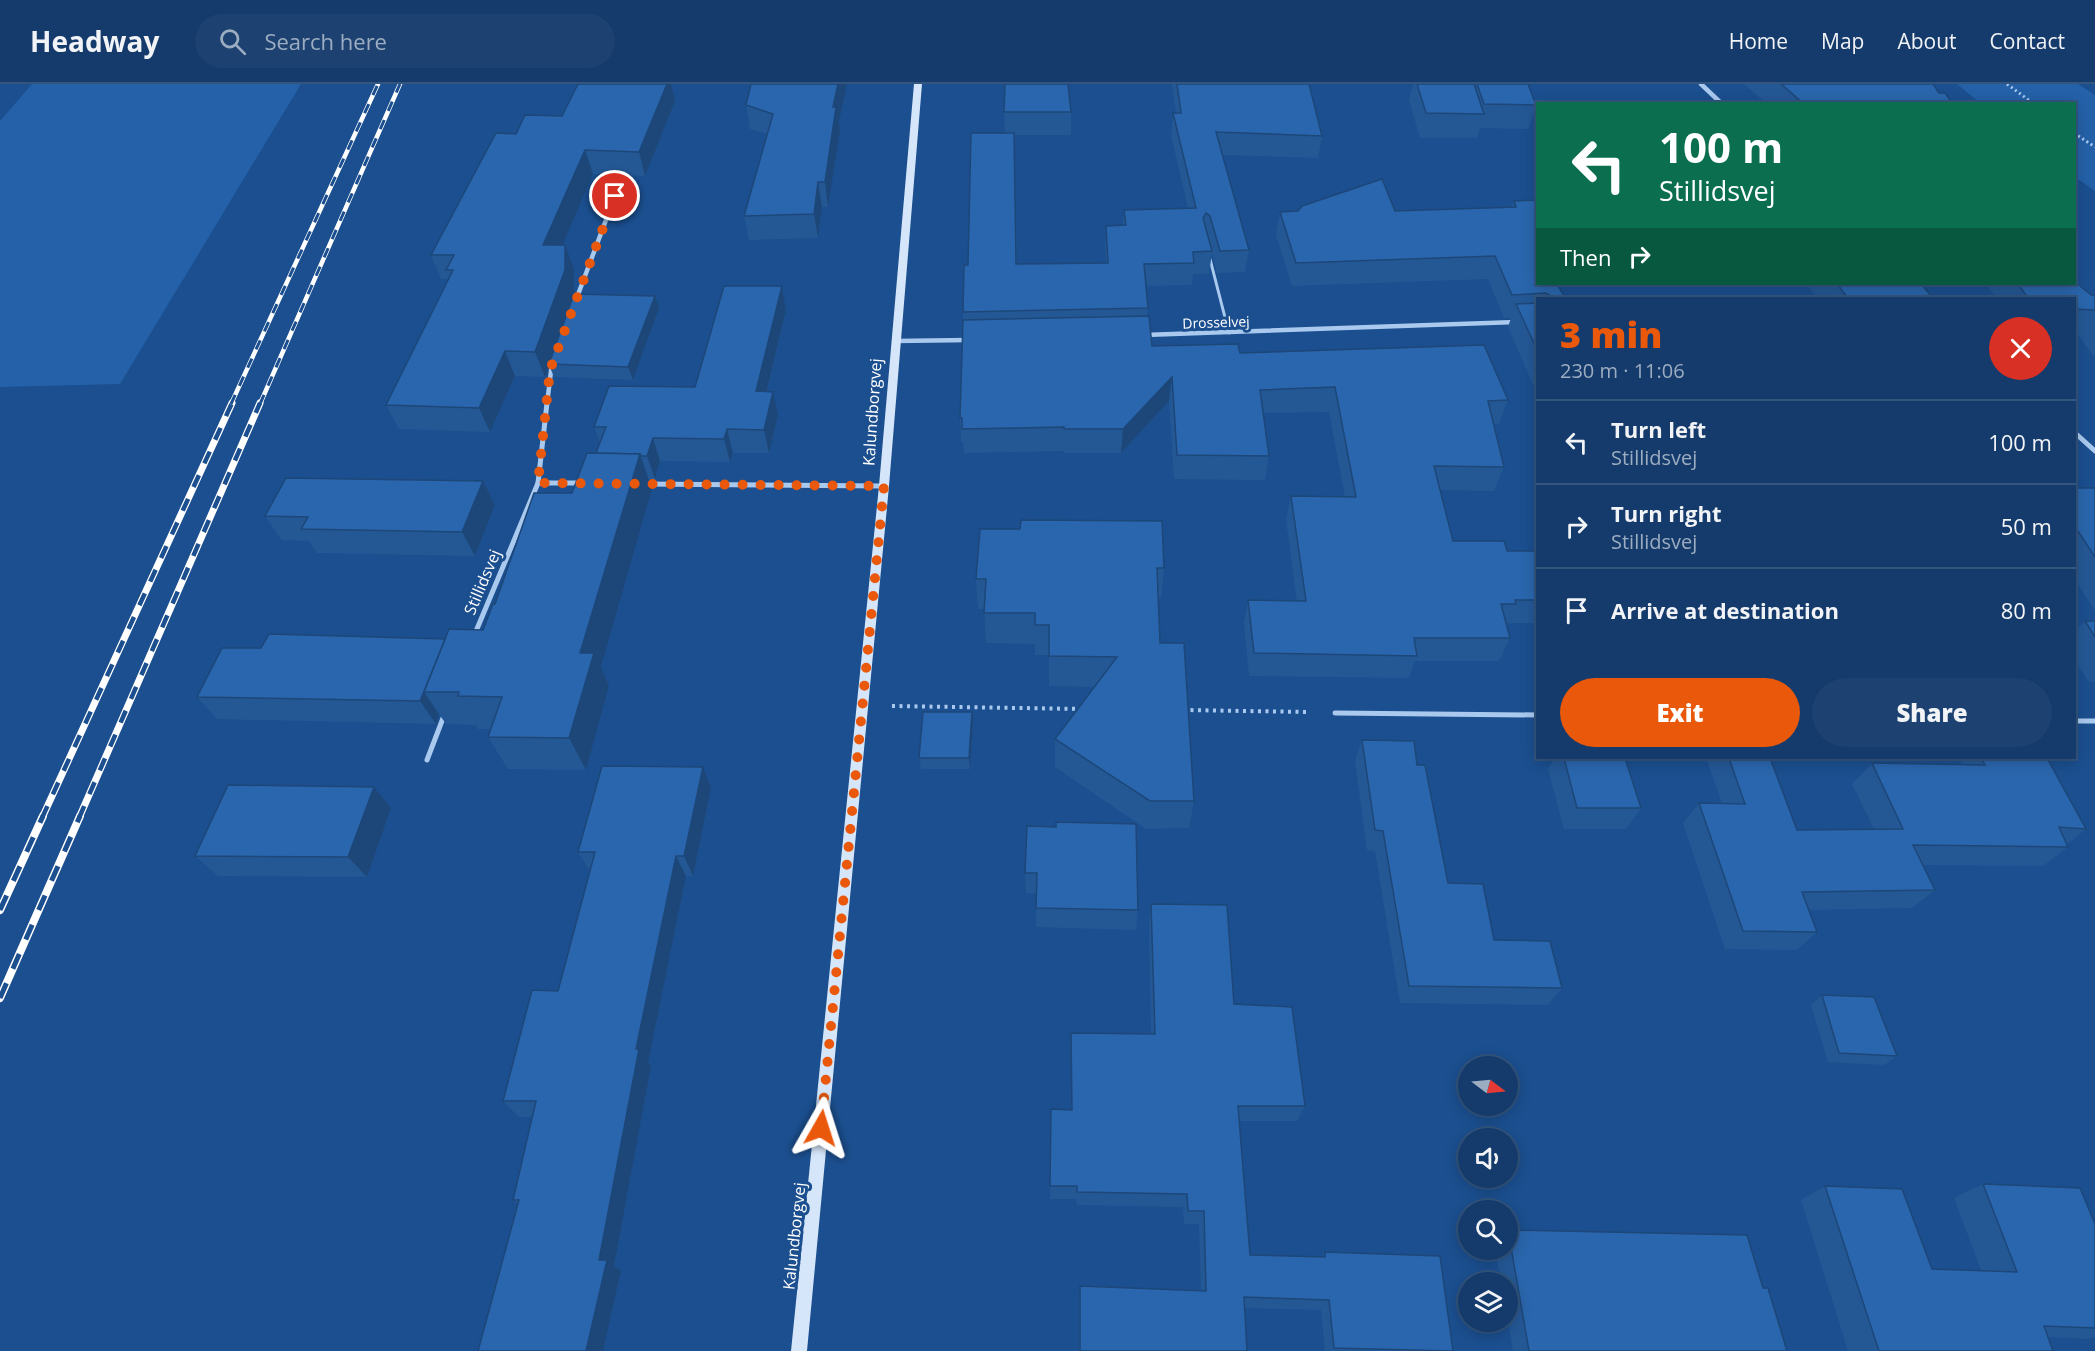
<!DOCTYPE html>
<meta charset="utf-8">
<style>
:root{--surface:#143b6b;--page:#1d4271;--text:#f1f3f6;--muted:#9dadc1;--line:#33557e;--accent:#ea580c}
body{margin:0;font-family:"Open Sans",sans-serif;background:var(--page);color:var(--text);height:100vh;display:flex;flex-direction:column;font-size:22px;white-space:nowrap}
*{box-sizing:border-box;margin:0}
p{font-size:20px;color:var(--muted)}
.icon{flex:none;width:33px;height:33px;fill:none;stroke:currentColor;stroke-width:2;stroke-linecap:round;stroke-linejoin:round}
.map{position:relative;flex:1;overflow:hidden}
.drawer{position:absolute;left:1536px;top:213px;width:540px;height:462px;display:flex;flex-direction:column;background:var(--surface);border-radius:0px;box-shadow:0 3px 15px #0003,0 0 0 2px var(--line)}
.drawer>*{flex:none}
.guide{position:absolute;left:1536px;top:18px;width:540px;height:183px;border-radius:0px;box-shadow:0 3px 15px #0003,0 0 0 2px var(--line);background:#0b6e4f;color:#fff;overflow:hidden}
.needle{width:39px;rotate:106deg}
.buttons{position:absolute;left:1458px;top:972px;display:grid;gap:12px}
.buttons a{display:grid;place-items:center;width:60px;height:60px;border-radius:50%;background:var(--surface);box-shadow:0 3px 15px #0003,0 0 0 2px var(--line);font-size:30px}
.pin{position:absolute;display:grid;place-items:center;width:51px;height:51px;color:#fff;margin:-26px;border:3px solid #fff;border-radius:50%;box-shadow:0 2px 6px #0007}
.me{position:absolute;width:66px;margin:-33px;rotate:6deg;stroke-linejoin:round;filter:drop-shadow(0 0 4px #0008)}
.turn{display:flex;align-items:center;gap:21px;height:126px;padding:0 24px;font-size:27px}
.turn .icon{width:78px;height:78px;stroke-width:2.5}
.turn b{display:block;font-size:42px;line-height:51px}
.then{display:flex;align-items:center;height:57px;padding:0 24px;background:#0003;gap:12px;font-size:22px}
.round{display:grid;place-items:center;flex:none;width:63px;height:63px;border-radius:32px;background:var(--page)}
.headline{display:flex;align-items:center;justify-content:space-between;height:102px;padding:0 24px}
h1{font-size:36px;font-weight:800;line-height:45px;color:var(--accent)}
.button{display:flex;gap:12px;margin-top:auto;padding:12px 24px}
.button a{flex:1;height:69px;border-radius:36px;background:var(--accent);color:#fff;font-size:24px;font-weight:800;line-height:69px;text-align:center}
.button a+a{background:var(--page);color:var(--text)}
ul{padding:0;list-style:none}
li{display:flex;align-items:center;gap:18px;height:84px;padding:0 24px;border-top:2px solid var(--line)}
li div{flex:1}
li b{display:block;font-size:22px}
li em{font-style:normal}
header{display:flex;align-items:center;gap:36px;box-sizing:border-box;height:84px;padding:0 30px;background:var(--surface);border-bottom:2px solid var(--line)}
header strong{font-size:28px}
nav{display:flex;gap:33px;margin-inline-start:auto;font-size:21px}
.search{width:420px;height:54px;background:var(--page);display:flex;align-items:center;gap:15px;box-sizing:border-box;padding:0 21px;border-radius:33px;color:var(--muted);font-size:22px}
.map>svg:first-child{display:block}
.green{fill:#2461a8}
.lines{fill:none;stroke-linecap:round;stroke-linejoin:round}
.path-far1{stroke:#a9c9ee;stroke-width:3;stroke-dasharray:2 3;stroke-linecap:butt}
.path{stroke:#a9c9ee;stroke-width:4;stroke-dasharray:3 4.5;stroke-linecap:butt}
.lane{stroke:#a9c9ee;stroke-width:3}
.street-far1{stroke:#a9c9ee;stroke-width:4.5}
.street{stroke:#a9c9ee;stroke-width:5}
.secondary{fill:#d6e6fa;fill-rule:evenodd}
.rail-far2-casing{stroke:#fff;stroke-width:4.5}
.rail-far1-casing{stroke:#fff;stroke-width:7}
.rail-casing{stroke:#fff;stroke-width:8}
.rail-far2{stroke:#1b4f8f;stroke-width:3;stroke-dasharray:10;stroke-linecap:butt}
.rail-far1{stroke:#1b4f8f;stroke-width:4.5;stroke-dasharray:13;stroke-linecap:butt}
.rail{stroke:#1b4f8f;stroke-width:5;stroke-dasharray:16;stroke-linecap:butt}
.wall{fill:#245895}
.shaded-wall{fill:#1d4779}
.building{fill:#2a66ad;stroke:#1d4779;stroke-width:1.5}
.route{stroke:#ea580c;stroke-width:10;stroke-dasharray:0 18}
.labels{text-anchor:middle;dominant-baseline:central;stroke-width:6;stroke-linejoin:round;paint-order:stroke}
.far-street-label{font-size:14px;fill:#fff;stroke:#1b4f8f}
.street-label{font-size:16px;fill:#fff;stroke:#1b4f8f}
</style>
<header>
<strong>Headway</strong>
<div class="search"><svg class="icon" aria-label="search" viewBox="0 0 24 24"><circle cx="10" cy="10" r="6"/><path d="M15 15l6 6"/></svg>Search here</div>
<nav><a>Home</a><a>Map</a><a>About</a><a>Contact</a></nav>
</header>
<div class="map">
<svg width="2095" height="1267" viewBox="0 0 2095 1267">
<rect width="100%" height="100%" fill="#1b4f8f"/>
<g class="green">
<polygon points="32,0 301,0 120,300 0,303 0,37"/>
<polygon points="1957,0 2078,0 2095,11 2095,107 2075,93 2074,20 1980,19"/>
</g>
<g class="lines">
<g class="path-far1">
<polyline points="2007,0 2034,20"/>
<polyline points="2074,49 2095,63"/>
</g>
<g class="path">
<polyline points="892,622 1083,625"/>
<polyline points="1183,626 1308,628"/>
</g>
<polyline class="lane" points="1210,175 1229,249"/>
<g class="street-far1">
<polyline points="1701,0 1722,20"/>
<polyline points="576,216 615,112"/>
<polyline points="1144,251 1517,238"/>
<polyline points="895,257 969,256"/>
<polyline points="547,320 552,279"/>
</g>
<g class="street">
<polyline points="2074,348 2095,367"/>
<polyline points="538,399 583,399"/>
<polyline points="644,400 884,402"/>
<polyline points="474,552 538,399 547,319"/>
<polyline points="1335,629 1538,631"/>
<polyline points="2074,637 2095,637"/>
<polyline points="427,676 445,629"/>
</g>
<polygon class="secondary" points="914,0 922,0 889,402 807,1267 791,1267 879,402"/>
<g class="rail-far2-casing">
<g id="rail-far2">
<polyline points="231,320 378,0"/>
<polyline points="260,320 400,0"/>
</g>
</g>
<g class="rail-far1-casing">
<g id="rail-far1">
<polyline points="42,734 232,319"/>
<polyline points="79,734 260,319"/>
</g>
</g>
<g class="rail-casing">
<g id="rail">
<polyline points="0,826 43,732"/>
<polyline points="0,914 80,732"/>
</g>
</g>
<use href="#rail-far2" class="rail-far2"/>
<use href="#rail-far1" class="rail-far1"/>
<use href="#rail" class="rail"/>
</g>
<g class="wall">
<polygon points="578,0 671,0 675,17 645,92 593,90 562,161 574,185 574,210 560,249 659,224 633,296 554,293 549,281 545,293 515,292 490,348 399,345 386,321 449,195 441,195 431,171 516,50 562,32"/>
<polygon points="751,0 847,0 839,38 840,47 828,123 822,123 818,154 749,156 744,132 767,50 750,45 746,21"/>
<polygon points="1172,0 1309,0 1322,52 1318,74 1222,71 1249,166 1245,188 1217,189 1212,169 1209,190 1193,190 1192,201 1146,202 1148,224 1147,232 1152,262 1240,269 1508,316 1499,340 1493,340 1504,383 1494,407 1440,406 1453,457 1507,467 1538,467 1538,539 1508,539 1506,541 1510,554 1499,577 1415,577 1409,594 1249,592 1244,539 1248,516 1297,517 1286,436 1291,412 1345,413 1329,328 1263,329 1269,372 1265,396 1174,395 1169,317 1121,369 1064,369 1064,367 964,369 963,358 961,358 960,334 963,228 968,181 1005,49 1004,28 1071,28 1071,51 1014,51 1017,180 1106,179 1105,164 1106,142 1123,141 1124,126 1188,124 1171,51 1173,29 1176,29"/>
<polygon points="1413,0 1528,0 1536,21 1529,45 1480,44 1477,54 1420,54 1409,16"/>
<polygon points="1744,0 1933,0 1939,9 1953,20 1767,20"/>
<polygon points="1538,116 1538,200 1565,214 1538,214 1538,312 1508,243 1511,234 1504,234 1488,195 1292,202 1276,151 1280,128 1395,127 1512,123 1514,117"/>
<polygon points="1806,200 1921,200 1933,214 1817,214"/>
<polygon points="1986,200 2074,200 2091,211 2095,211 2095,271 2093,271 2076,248 2074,248 2074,214 1996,214"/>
<polygon points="782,202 786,226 767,308 778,331 769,369 733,369 730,378 660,377 655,395 649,395 652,405 601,583 609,602 586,686 508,685 488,653 491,645 478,645 476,641 446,640 439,630 436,640 217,635 197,613 261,564 445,555 483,546 495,520 572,409 596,369 600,358 594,343 695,303"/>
<polygon points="483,397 495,421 475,472 317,469 309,457 282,456 265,432"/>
<polygon points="2074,404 2095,404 2095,527 2074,494"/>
<polygon points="980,445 1164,484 1161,514 1158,514 1160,559 1194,717 1189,744 1146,745 1055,683 1055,655 1095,603 1049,602 1049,571 1035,571 1035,560 986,559 984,525 978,525 976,495"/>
<polygon points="2085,537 2095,553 2095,598 2088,597 2074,575 2074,547"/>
<polygon points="972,628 973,639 970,685 921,685 919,674"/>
<polygon points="1362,656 1417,681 1448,799 1494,856 1562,904 1548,921 1400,919 1375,767 1367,766 1355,677"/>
<polygon points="1554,674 1625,674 1641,724 1626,745 1564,745 1548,685"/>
<polygon points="1706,674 1770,674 1797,746 1874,745 1852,700 1872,679 1959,680 1966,674 2047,674 2086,745 2067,760 2068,763 2043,782 1923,781 1935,806 1912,824 1809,826 1817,848 1797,866 1725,865 1683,739 1699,719 1722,719"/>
<polygon points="703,683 711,704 693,792 686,792 648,979 651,982 614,1182 621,1187 603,1267 478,1267 518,1120 513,1116 533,1033 519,1033 503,1017 558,907 590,787 578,768"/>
<polygon points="374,703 391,724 367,793 218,792 195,772"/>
<polygon points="1056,743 1138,826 1136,846 1036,843 1036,809 1026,809 1025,789"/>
<polygon points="1151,820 1234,920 1305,1022 1297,1037 1239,1037 1250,1171 1321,1173 1325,1168 1453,1267 1325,1267 1321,1226 1244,1224 1247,1267 1079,1267 1079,1213 1080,1202 1201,1207 1199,1140 1184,1140 1183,1123 1077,1121 1076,1115 1050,1115 1051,1025 1071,1026 1071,949 1151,950 1149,839"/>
<polygon points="1822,911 1897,972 1884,981 1828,978 1811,921"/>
<polygon points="1983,1100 2095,1140 2095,1253 2088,1255 2048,1253 2053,1267 1848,1267 1801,1116 1825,1102 1932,1185 1981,1186 1954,1114"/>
<polygon points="1508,1146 1763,1204 1787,1267 1513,1267 1508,1237 1508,1198 1501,1198 1495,1166 1508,1166"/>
</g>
<g class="shaded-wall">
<polygon points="667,0 671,0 675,17 645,92 639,68"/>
<polygon points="838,0 847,0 839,38 840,47 828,123 825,98 833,23"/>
<polygon points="585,66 593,90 552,185 543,161"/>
<polygon points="818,98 822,123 818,154 814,130"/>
<polygon points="565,161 574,185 574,210 545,293 535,268"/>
<polygon points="782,202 786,226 761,331 756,307"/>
<polygon points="655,212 659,224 633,296 628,283"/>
<polygon points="505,267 515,292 490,348 479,324"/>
<polygon points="1172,293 1169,317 1121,369 1123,345"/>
<polygon points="773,308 778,331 769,369 764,346"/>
<polygon points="727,345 733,369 730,378 724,355"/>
<polygon points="653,354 660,377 655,395 647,372"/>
<polygon points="640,370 652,405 601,583 609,602 586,686 569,654 580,569"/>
<polygon points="483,397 495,421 475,472 462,448"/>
<polygon points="424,608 439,630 436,640 420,617"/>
<polygon points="972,628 973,639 970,685 969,674"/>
<polygon points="703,683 711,704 693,792 684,772"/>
<polygon points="374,703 391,724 367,793 348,773"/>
<polygon points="676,772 686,792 648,979 651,982 614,1182 621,1187 603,1267 586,1267 599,1176 636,965"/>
</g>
<g class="building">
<polygon points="578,0 667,0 639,68 585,66 543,161 565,161 565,186 535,268 505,267 479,324 386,321 453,186 446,186 454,171 431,171 496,49 516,50 525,31 562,32"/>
<polygon points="751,0 838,0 833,23 836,23 825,98 818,98 814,130 744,132 773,30 746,21"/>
<polygon points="1005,0 1068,0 1071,28 1004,28"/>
<polygon points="1177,0 1309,0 1322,52 1216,48 1249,166 1220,167 1210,132 1206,129 1203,134 1212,167 1193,168 1194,179 1144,180 1148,224 963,228 964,181 968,181 971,49 1014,49 1016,180 1108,179 1106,142 1126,141 1124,126 1196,124 1173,29 1181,29"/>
<polygon points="1417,0 1474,0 1484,30 1426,29"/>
<polygon points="1477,0 1528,0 1536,21 1484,20"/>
<polygon points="1781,0 1933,0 1939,9 1945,9 1953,20 1804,20"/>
<polygon points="1382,95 1395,127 1516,123 1514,117 1538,116 1538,200 1557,200 1565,214 1549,214 1551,212 1546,209 1512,211 1495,172 1296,179 1280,128 1298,127 1302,122"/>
<polygon points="2074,197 2091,211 2095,211 2095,226 2074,225 2074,214 2028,214 2018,200 2074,200"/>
<polygon points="1837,200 1921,200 1933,214 1848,214"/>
<polygon points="724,202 782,202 756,307 773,308 764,346 727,345 724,355 653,354 647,372 641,372 640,370 596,369 606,343 594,343 609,302 695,303"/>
<polygon points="574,210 655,212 628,283 549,280"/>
<polygon points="1538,219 1538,268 1516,220"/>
<polygon points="1149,232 1152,262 1238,260 1240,269 1484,261 1508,316 1488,317 1504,383 1434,382 1453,457 1504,457 1507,467 1538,467 1538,516 1515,516 1516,520 1501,520 1510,554 1414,554 1417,572 1254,569 1248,516 1306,517 1291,412 1356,413 1335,303 1260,306 1269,372 1177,371 1172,293 1123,345 1064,345 1064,343 962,345 962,334 960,334 963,236"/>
<polygon points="587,369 640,370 580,569 594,569 569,654 488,653 502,613 458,612 459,608 424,608 449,545 483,546 493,520 495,520 534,409 572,409"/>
<polygon points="286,394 483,397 462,448 301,445 308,433 265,432"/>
<polygon points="2074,404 2095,404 2095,473 2074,441"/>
<polygon points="1021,436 1162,437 1164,484 1157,484 1160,559 1184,559 1194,717 1150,717 1055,655 1117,573 1049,572 1049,541 1035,541 1035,529 984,529 986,495 976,495 980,445 1020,445"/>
<polygon points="2085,537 2095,537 2095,553"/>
<polygon points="269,550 445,555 420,617 197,613 222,564 261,564"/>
<polygon points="923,628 972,628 969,674 919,674"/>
<polygon points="1362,656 1414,657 1417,681 1425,681 1448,799 1483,800 1494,856 1550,857 1562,904 1409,902 1383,747 1375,746"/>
<polygon points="1564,674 1625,674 1641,724 1577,724"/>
<polygon points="1729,674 1770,674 1797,746 1903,745 1872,679 1985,681 1981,674 2047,674 2086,745 2059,743 2068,763 1913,761 1935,806 1802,808 1817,848 1743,847 1699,719 1745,720"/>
<polygon points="602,682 703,683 684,772 676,772 636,965 639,965 599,1176 607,1176 586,1267 478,1267 519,1116 513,1116 536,1017 503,1017 532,906 558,907 595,768 578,768"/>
<polygon points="228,701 374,703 348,773 195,772"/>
<polygon points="1056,738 1136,740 1138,826 1036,824 1037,789 1025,789 1027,742 1056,743"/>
<polygon points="1151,820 1227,821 1234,920 1292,923 1305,1022 1238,1022 1250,1171 1325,1173 1325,1168 1440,1172 1453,1267 1334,1264 1329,1216 1244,1213 1247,1267 1080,1267 1080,1202 1206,1207 1204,1127 1188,1127 1187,1110 1077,1108 1077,1102 1050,1102 1051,1025 1072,1026 1071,949 1155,950"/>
<polygon points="1822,911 1874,913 1897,972 1839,969"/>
<polygon points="1983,1100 2080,1104 2095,1140 2095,1244 2044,1242 2053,1267 1879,1267 1825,1102 1902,1105 1932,1185 2017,1188"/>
<polygon points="1508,1146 1747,1151 1763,1204 1768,1204 1787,1267 1529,1267"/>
</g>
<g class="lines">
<polyline class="route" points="615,112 550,286 538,399 884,402 821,1044"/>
</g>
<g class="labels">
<g class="far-street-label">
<text transform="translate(1216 238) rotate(-2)">Drosselvej</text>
</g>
<g class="street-label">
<text transform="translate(872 328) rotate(-86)">Kalundborgvej</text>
<text transform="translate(482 498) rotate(-67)">Stillidsvej</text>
<text transform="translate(794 1152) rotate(-84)">Kalundborgvej</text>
</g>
</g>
</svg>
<div class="buttons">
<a><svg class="needle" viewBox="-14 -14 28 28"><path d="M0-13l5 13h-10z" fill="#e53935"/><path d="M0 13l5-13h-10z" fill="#9dadc1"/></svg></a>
<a><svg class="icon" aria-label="sound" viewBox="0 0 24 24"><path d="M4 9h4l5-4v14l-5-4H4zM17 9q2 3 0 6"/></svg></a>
<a><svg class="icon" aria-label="search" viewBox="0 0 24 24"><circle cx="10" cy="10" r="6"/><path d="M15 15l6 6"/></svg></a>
<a><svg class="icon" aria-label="layers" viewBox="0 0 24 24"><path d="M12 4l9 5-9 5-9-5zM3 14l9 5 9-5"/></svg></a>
</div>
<div class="pin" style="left:615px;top:112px;background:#d93025"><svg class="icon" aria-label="arrive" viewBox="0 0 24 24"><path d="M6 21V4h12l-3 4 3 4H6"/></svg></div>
<svg class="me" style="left:821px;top:1044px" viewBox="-20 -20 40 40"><path d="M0-17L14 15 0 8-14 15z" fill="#ea580c" stroke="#fff" stroke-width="4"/></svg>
<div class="guide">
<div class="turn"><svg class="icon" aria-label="left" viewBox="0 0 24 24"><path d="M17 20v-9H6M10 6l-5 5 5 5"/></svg><div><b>100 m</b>Stillidsvej</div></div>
<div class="then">Then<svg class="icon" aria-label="right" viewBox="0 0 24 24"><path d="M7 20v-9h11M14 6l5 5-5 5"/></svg></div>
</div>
<section class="drawer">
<div class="headline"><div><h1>3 min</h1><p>230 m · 11:06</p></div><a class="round" style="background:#d93025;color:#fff"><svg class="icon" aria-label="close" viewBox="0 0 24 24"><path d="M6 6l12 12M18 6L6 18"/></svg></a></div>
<ul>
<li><svg class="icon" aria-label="left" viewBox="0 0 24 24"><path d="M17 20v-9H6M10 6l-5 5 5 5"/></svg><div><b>Turn left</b><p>Stillidsvej</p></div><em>100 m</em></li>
<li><svg class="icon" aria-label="right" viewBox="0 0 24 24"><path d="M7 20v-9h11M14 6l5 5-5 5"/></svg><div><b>Turn right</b><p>Stillidsvej</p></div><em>50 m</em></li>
<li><svg class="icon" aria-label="arrive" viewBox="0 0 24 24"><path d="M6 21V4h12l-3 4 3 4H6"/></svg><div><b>Arrive at destination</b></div><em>80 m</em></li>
</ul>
<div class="button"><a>Exit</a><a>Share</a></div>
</section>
</div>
